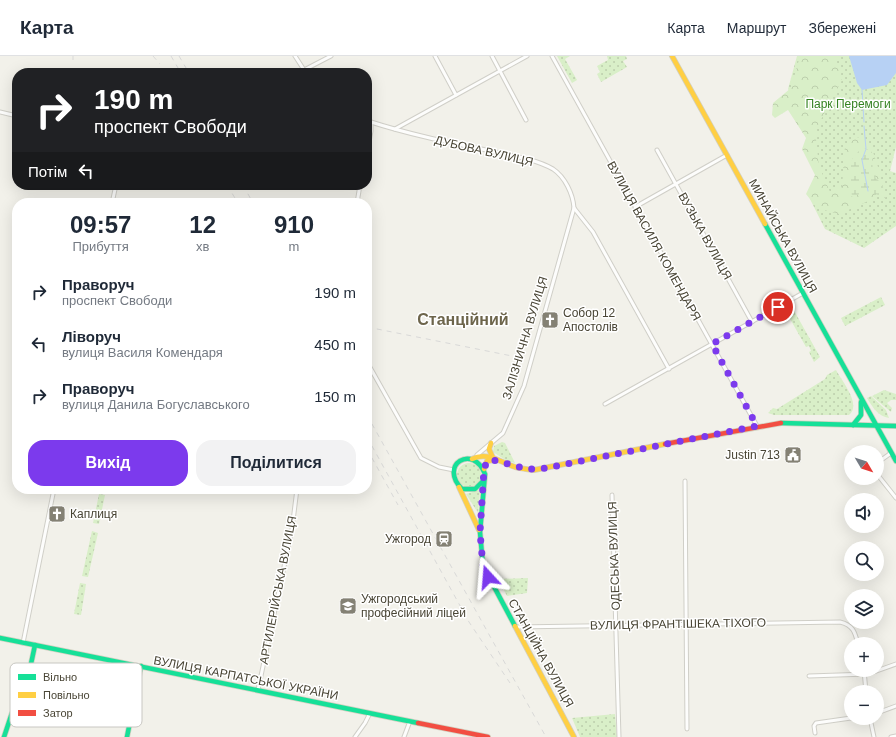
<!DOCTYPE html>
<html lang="uk">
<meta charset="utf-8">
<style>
:root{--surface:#fff;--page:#f2f2f3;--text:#1f2937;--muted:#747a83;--line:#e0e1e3;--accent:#7c3aed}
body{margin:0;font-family:Arial,sans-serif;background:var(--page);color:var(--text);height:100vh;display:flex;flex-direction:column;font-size:15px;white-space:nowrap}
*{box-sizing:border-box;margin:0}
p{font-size:13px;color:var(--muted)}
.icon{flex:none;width:22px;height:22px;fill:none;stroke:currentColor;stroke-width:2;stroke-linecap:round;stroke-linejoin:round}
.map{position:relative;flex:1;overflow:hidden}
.panel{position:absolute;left:12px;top:142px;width:360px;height:296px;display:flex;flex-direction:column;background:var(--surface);border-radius:16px;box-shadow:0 4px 16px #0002}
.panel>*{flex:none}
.hud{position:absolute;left:12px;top:12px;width:360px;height:122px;border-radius:16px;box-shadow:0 4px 16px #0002;background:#202124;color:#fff;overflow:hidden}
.needle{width:26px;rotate:129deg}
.buttons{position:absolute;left:844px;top:389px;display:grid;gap:8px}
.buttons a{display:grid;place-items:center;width:40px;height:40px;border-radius:50%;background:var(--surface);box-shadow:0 4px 16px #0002;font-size:20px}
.pin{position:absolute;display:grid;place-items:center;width:34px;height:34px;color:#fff;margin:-17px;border:2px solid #fff;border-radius:50%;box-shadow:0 1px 4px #0007}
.me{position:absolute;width:44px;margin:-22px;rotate:341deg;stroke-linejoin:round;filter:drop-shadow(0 0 3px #0008)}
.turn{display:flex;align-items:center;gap:14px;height:84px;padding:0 16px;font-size:18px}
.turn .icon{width:52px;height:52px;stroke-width:2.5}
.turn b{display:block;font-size:28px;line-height:34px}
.then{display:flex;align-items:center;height:38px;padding:0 16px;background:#0003;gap:8px;font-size:15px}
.eta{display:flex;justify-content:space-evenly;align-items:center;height:68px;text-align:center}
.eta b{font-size:24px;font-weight:600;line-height:28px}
.primary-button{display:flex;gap:8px;margin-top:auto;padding:8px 16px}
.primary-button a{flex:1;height:46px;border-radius:16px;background:var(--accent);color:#fff;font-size:16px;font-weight:600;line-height:46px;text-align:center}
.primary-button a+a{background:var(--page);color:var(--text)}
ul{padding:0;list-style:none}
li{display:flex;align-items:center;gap:12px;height:52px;padding:0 16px}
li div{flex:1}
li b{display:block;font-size:15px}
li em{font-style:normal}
header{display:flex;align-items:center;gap:24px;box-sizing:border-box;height:56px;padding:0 20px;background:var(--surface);border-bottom:1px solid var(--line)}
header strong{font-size:19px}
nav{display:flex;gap:22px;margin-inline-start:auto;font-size:14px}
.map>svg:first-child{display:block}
.grass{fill:url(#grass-dots)}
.forest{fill:url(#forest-crowns)}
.wetland{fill:url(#wetland-marsh)}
.water{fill:#b7d1f4}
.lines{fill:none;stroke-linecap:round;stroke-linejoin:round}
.stream{stroke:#b7d1f4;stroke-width:1}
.street-casing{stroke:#d0cfc8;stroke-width:5}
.fast-casing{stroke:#d2d0c0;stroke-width:6}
.slow-casing{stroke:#d2d0c0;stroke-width:6}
.jam-casing{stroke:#d2d0c0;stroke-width:6}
.street{stroke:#fdfdfc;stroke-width:3}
.fast{stroke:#16e098;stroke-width:4.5}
.slow{stroke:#ffcf43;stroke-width:4.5}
.jam{stroke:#f24e42;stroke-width:4.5}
.rail{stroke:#d9d9d8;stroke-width:1;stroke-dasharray:5 5;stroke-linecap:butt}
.route{stroke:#7c3aed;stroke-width:7;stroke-dasharray:0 12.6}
.labels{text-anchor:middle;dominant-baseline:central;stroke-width:3;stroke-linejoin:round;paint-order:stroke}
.park-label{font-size:12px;fill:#358222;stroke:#fff}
.street-label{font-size:12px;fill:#494535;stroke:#fff}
.poi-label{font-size:12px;fill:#494535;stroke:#fff;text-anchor:start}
.district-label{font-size:16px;font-weight:bold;fill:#6d654b;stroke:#fff}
.key{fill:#fff;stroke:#c8c7c2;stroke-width:1}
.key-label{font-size:11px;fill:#494535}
</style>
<header>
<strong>Карта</strong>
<nav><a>Карта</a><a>Маршрут</a><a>Збережені</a></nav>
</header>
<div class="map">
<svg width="896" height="681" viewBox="0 0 896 681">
<defs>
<pattern id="grass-dots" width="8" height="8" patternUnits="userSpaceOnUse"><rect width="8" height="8" fill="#d9efc8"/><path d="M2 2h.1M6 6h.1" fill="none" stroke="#bcceac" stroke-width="1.8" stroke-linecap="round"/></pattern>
<pattern id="forest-crowns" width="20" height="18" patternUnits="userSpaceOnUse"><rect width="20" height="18" fill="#d9efc8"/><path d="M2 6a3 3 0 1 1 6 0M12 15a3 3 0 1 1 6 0" fill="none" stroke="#bcceac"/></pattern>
<pattern id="wetland-marsh" width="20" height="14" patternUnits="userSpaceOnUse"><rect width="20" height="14" fill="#d9efc8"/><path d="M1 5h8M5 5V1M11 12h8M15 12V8" fill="none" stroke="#bcceac"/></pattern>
</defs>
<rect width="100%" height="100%" fill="#f2f1ea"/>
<g class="grass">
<polygon points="557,0 570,0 565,3 577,24 572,27"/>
<polygon points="607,0 626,0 627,3 623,5 627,11 601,26 597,18 600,16 597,10 608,4"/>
<polygon points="797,0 896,0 896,91 890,115 896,117 896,170 864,192 825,173 810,143 819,119 798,55 788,33"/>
<polygon points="881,241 885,249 845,270 841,262"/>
<polygon points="792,251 820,301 814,306 809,296 811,295 809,290 806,291 785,254"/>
<path d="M836 314C842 325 862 349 849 359H774L768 357 773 352 777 353 825 323 827 319Z"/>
<polygon points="884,334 896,338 896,344 891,344 887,347 892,352 891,356 872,340"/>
<path d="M871 340 886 354 889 362C878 360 873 352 867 342Z"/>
<polygon points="502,386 505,387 515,407 507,405 493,396 494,390"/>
<circle cx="469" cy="419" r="12"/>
<polygon points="479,434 480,435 478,457 466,438"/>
<polygon points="99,438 105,439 99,468 93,467"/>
<polygon points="92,475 98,477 88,521 82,520"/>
<polygon points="528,522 527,537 507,540 498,523"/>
<polygon points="80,527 86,528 81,559 74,558"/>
<polygon points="615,658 617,681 580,681 572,662"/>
</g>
<polygon class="forest" points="800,0 835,0 842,24 815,75 819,110 830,136 842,131 845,89 858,81 871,90 881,120 875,142 839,158 817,152 806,138 815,119 802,93 806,82 788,54 775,62 772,59 773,47 791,32"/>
<polygon class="wetland" points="862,91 872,96 873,119 882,128 886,141 885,142 868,135 852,141 849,107"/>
<polygon class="water" points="849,0 896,0 896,17 887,29 862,34 857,27"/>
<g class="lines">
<g class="stream">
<polyline points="862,34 864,66"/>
<polyline points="864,70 866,93 862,104 868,135"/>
</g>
<g class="street-casing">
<g id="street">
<polyline points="295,0 306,17"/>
<polyline points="435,0 456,39"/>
<polyline points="492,0 526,64"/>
<polyline points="552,0 757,370"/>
<polyline points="304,14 331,0"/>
<polyline points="0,56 17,60"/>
<path d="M367 63 371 66C408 78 447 86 486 94 507 99 534 102 553 113 565 121 573 138 574 152L524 330 503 377 477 399"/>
<polyline points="395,73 527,0"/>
<polyline points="657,94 752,266"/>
<polyline points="367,97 371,75 371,66"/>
<polyline points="112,147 116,129"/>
<polyline points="357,147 360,129"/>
<polyline points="635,151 727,99"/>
<polyline points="574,152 593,176 669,313"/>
<polyline points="367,306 421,402 439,411 454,414"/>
<polyline points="605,348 803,237"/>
<polyline points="877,407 891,397"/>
<polyline points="877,418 896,442"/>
<polyline points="685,425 687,673"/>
<polyline points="612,439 619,681"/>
<path d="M515 571 840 566C853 569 855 576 858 588"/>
<polyline points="23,587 54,433"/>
<polyline points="864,614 866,636"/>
<polyline points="809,620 868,618 896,608"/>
<polyline points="258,634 292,473 297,433"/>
<polyline points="877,657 896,650"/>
<polyline points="870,662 874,681"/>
<polyline points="815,677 814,670 816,667 851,662"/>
<polyline points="355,681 365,667 370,657"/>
<polyline points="404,681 410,665"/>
<polyline points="891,681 896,680"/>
</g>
</g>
<g class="fast-casing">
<g id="fast">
<polyline points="765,168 896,405"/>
<polyline points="781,367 896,370"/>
<polyline points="853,369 861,359 861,346"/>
<path d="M484 424 475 433H462C438 409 473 387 485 418L480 476 483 510 515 570"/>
<polyline points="0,582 418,667"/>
<polyline points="4,681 12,657 25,636 35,589"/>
<polyline points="127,681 141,610"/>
</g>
</g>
<g class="slow-casing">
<g id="slow">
<polyline points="672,0 765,168"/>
<polyline points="491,387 489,393 493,402"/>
<path d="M472 403C487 395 500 406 515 411 521 413 528 413 534 414L665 388"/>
<polyline points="484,413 487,405 494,404"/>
<polyline points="459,431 479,474"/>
<polyline points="515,570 574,681"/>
</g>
</g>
<g class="jam-casing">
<g id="jam">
<polyline points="665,388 781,367"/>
<polyline points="418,667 488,681"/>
</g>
</g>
<use href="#street" class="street"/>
<use href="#fast" class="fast"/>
<use href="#slow" class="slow"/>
<use href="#jam" class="jam"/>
<g class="rail">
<polyline points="153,0 160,8"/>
<polyline points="171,0 181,17"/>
<polyline points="179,0 189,17"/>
<polyline points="73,4 73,0"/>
<polyline points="227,129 238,147"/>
<polyline points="243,129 253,147"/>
<polyline points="367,271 517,301"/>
<polyline points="367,359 546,681"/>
<polyline points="367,381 469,566 510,627"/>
<polyline points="367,393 398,449"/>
</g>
</g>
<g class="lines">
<polyline class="route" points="488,521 483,510 480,476 484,413 487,405 493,404 527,413 541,413 757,370 712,288 778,251"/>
</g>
<defs>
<g id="church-square" transform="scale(0.9)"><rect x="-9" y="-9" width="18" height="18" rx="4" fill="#848174" stroke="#fff"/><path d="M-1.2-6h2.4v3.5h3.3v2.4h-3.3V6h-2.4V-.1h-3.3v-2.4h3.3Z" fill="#fff"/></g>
<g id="civic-square" transform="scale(0.9)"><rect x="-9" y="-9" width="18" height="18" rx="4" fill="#848174" stroke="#fff"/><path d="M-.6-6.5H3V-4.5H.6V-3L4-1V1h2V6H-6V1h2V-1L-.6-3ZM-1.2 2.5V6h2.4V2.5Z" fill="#fff"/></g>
<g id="station-square" transform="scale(0.9)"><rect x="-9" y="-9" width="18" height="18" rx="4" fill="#848174" stroke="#fff"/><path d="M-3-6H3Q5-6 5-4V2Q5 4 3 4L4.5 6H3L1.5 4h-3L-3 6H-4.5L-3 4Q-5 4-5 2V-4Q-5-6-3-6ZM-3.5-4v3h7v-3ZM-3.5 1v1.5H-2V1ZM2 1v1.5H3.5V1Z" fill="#fff"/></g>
<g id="university-square" transform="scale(0.9)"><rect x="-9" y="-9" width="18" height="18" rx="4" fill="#848174" stroke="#fff"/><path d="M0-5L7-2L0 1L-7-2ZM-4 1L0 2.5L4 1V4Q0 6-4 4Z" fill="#fff"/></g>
</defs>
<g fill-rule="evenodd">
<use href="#church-square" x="550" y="264"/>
<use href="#civic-square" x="793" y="399"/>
<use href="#church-square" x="57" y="458"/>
<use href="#station-square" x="444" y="483"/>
<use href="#university-square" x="348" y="550"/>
</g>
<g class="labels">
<g class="park-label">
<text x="848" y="48">Парк Перемоги</text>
</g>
<g class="street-label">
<text transform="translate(484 95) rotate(13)">ДУБОВА ВУЛИЦЯ</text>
<text transform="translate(705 180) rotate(61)">ВУЗЬКА ВУЛИЦЯ</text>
<text transform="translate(783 180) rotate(61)">МИНАЙСЬКА ВУЛИЦЯ</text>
<text transform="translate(654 185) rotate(61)">ВУЛИЦЯ ВАСИЛЯ КОМЕНДАРЯ</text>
<text transform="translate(525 282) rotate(-73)">ЗАЛІЗНИЧНА ВУЛИЦЯ</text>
<text transform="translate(614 500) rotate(-92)">ОДЕСЬКА ВУЛИЦЯ</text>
<text transform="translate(278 534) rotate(-79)">АРТИЛЕРІЙСЬКА ВУЛИЦЯ</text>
<text transform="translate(678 568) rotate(-1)">ВУЛИЦЯ ФРАНТІШЕКА ТІХОГО</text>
<text transform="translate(541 597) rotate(61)">СТАНЦІЙНА ВУЛИЦЯ</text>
<text transform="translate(246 622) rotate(11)">ВУЛИЦЯ КАРПАТСЬКОЇ УКРАЇНИ</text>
</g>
<g class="poi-label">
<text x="563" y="257">Собор 12<tspan x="563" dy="14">Апостолів</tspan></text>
<text x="780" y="399" text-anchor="end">Justin 713</text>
<text x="70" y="458">Каплиця</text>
<text x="431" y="483" text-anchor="end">Ужгород</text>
<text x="361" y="543">Ужгородський<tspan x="361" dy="14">професійний ліцей</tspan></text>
</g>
<g class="district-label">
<text x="463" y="263">Станційний</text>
</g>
</g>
<rect x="10" y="607" width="132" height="64" rx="6" class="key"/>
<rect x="18" y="618" width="18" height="6" fill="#16e098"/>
<rect x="18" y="636" width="18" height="6" fill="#ffcf43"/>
<rect x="18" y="654" width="18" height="6" fill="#f24e42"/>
<g class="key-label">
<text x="43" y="625">Вільно</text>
<text x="43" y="643">Повільно</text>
<text x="43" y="661">Затор</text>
</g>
</svg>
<div class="buttons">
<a><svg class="needle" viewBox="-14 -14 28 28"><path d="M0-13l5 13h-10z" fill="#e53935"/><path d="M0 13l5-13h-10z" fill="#747a83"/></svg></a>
<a><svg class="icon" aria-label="sound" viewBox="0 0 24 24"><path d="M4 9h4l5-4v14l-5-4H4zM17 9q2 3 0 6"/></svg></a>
<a><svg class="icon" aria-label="search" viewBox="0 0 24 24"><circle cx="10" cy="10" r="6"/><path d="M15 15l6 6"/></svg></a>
<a><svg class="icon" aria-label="layers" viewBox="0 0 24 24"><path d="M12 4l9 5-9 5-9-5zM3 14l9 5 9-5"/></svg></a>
<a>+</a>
<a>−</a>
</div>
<div class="pin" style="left:778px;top:251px;background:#d93025"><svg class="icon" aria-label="arrive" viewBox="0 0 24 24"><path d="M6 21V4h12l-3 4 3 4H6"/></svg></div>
<svg class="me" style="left:488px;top:521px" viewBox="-20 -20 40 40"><path d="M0-17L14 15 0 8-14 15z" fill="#7c3aed" stroke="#fff" stroke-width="4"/></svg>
<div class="hud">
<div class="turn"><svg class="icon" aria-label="right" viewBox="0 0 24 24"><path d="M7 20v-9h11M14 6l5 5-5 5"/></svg><div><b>190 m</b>проспект Свободи</div></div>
<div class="then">Потім<svg class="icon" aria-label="left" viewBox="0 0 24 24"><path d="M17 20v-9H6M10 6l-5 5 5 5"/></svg></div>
</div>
<section class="panel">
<div class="eta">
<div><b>09:57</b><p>Прибуття</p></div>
<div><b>12</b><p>хв</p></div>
<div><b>910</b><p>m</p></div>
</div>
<ul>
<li><svg class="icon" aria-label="right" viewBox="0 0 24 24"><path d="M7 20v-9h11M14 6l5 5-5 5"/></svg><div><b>Праворуч</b><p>проспект Свободи</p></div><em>190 m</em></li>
<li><svg class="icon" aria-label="left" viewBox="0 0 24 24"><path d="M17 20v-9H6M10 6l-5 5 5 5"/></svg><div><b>Ліворуч</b><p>вулиця Василя Комендаря</p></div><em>450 m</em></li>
<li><svg class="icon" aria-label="right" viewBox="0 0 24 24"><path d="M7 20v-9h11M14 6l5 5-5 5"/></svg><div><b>Праворуч</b><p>вулиця Данила Богуславського</p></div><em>150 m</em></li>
</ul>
<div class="primary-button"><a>Вихід</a><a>Поділитися</a></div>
</section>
</div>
